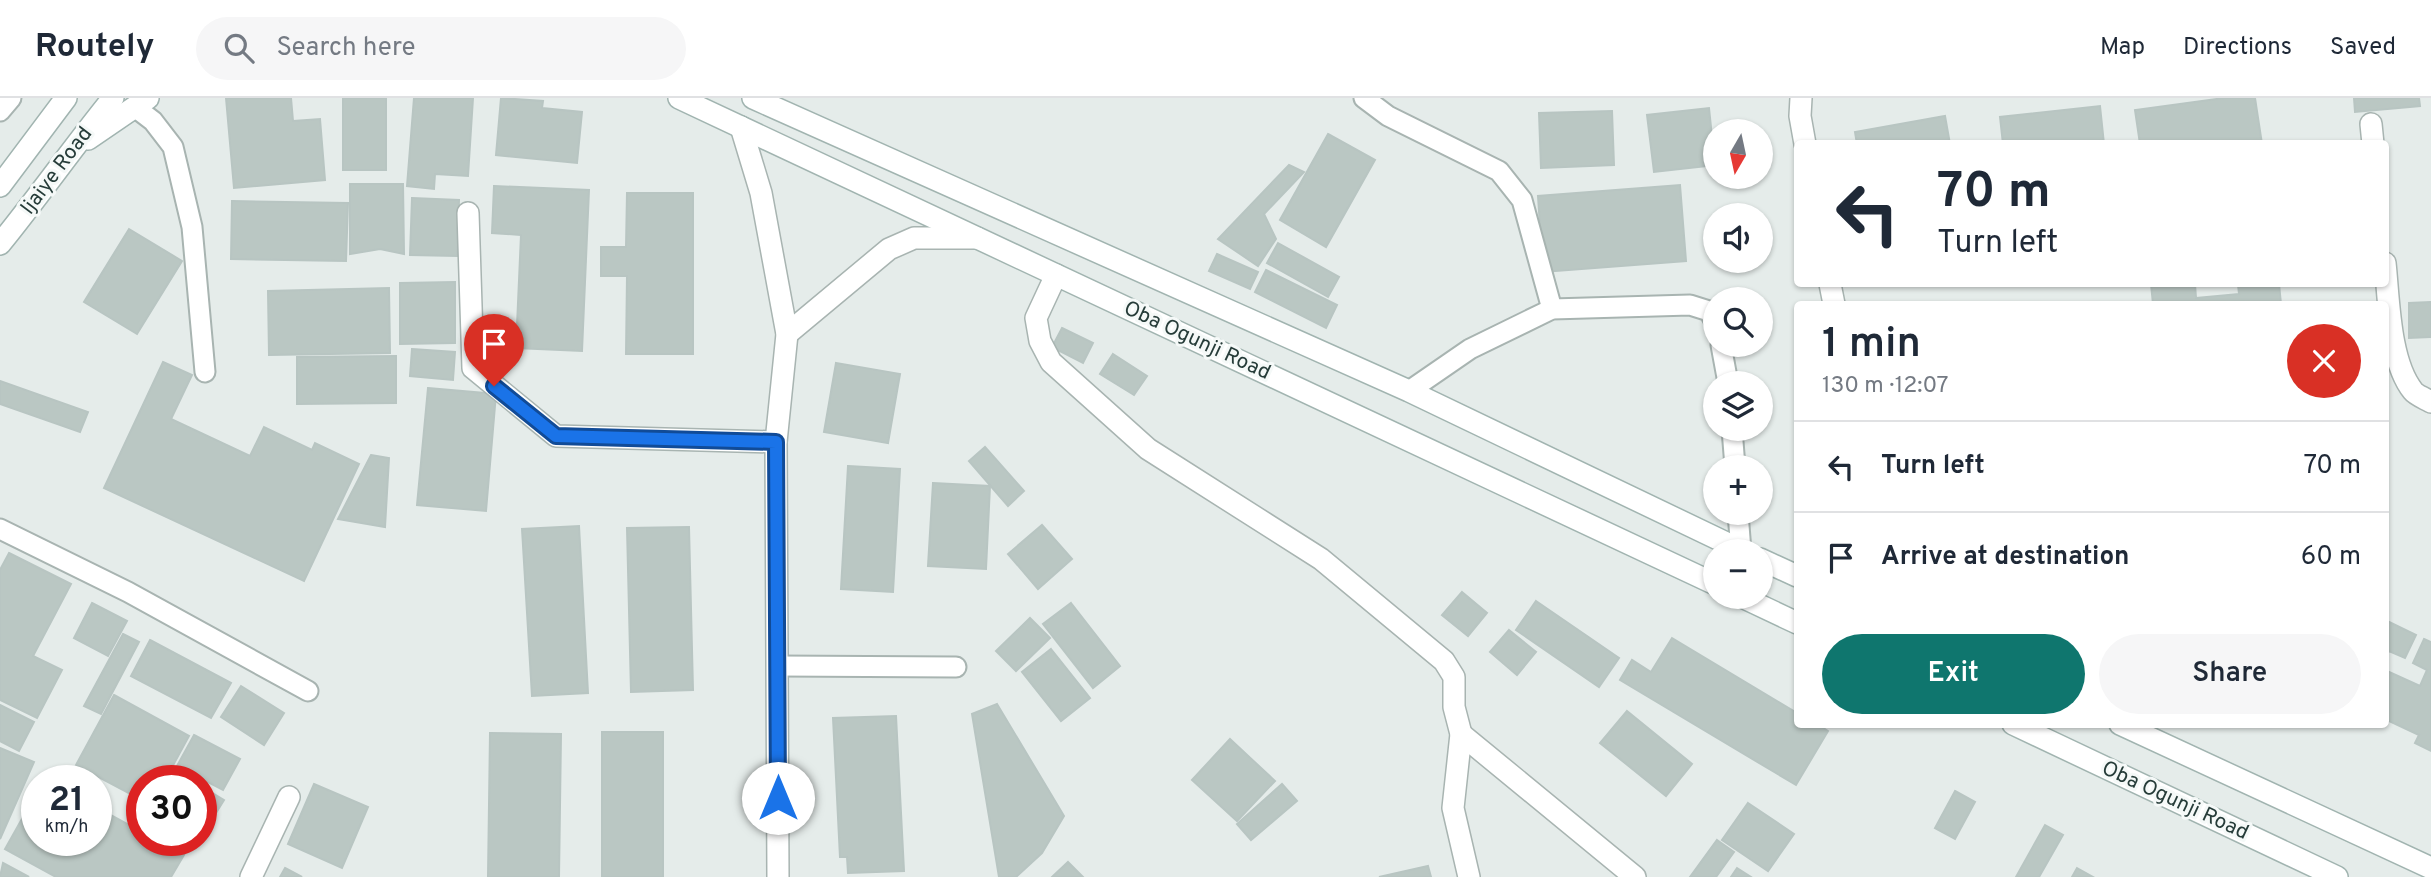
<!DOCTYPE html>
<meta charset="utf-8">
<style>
:root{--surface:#fff;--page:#f6f6f7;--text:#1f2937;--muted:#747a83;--line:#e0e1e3;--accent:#0f766e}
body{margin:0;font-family:Overpass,sans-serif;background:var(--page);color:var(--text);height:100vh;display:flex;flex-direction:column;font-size:26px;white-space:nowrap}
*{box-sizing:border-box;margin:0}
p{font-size:23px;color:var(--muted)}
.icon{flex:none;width:38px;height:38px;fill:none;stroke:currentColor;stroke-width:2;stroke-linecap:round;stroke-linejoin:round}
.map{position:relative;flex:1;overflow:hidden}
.side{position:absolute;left:1794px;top:203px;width:595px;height:427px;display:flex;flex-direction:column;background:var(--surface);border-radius:7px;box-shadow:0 2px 5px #0004}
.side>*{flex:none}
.banner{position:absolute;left:1794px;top:42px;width:595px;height:147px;border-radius:7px;box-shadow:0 2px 5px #0004;background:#fff;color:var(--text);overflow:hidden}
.needle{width:46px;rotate:189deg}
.controls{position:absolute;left:1703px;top:21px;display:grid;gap:14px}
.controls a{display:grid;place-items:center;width:70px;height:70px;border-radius:50%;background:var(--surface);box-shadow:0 2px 5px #0004;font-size:35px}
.speed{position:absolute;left:21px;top:667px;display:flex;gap:14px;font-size:35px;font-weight:700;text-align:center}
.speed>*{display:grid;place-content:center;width:91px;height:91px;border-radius:50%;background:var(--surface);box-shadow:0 2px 5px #0004;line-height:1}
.speed small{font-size:18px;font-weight:400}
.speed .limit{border:10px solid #d22;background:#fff;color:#111}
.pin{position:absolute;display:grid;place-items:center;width:60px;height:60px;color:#fff;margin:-72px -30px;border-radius:50% 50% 50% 0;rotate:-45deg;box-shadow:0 0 7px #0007}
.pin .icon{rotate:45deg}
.me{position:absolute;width:77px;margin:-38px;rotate:0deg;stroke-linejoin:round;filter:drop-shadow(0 0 5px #0008)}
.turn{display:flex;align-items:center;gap:24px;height:147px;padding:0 28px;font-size:32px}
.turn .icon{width:91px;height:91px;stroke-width:2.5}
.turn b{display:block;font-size:49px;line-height:60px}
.round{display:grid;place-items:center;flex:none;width:74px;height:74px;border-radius:37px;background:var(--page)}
.summary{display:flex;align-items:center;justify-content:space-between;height:119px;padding:0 28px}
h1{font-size:42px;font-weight:600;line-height:52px}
.primary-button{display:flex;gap:14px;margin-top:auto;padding:14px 28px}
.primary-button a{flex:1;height:80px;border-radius:42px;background:var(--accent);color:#fff;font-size:28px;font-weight:600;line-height:80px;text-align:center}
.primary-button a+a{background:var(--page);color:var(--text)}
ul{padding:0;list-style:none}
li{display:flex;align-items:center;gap:21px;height:91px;padding:0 28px;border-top:2px solid var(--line)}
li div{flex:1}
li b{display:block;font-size:26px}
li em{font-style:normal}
header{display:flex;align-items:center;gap:42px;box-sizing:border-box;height:98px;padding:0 35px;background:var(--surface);border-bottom:2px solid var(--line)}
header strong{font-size:33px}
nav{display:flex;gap:38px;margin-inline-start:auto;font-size:24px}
.search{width:490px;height:63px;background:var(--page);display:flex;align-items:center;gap:18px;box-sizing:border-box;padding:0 24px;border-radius:38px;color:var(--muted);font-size:26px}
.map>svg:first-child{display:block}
.building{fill:#bac7c3;stroke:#b8c5c2;stroke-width:2}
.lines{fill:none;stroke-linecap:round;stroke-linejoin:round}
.service-casing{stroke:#a8b4b1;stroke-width:23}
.minor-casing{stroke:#a8b4b1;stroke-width:24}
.secondary-casing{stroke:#a1b4b0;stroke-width:24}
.service{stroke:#fff;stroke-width:19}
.minor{stroke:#fff;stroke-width:21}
.secondary{stroke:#fff;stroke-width:21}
.route-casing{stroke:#114b97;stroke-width:18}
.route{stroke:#1a73e8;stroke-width:12}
.labels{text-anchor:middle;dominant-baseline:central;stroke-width:6;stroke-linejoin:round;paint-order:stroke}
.street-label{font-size:21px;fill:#263c39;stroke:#f5f9f8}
</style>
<header>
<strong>Routely</strong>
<div class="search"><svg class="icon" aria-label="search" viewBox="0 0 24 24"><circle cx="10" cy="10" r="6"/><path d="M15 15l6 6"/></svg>Search here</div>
<nav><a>Map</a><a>Directions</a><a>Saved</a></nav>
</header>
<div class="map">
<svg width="2431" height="779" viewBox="0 0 2431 779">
<rect width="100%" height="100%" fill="#e5ecea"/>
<g class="building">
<polygon points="226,0 291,0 293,23 320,21 325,82 234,90"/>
<rect x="343" y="0" width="43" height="72"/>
<polygon points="414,0 473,0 468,78 435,76 434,91 407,88"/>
<polygon points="501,0 543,3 542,10 582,14 577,65 496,57"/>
<polygon points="2224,0 2255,0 2262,46 2222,43 2140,46 2135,12"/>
<polygon points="2354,0 2419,0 2420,8 2355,14"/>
<polygon points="2100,8 2104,46 2003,46 2000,19"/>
<polygon points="1709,10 1715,67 1654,74 1647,17"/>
<polygon points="1612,13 1614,67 1541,70 1539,15"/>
<polygon points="1945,18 1950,46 1857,46 1855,34"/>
<polygon points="1328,36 1375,62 1326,149 1280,122"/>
<polygon points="1289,67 1304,74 1264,116 1276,141 1258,168 1218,141"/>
<polygon points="350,86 403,86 404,156 380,151 350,156"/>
<polygon points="1680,87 1686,163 1543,174 1538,98"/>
<polygon points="494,88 589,92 582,253 516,250 521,137 492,135"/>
<polygon points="627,95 693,95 693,256 626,256 627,178 601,178 601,149 626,149"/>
<polygon points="412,100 459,102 457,158 410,157"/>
<polygon points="232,103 348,105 346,163 231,161"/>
<polygon points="129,131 182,163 137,236 84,204"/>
<polygon points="1278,145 1339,179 1328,199 1267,165"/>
<polygon points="1217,156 1258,174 1250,191 1209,173"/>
<polygon points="1266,172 1337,207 1326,230 1255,194"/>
<polygon points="455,184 455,245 400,246 400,185"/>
<polygon points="2151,186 2195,186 2196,200 2239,196 2238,187 2225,188 2224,186 2279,186 2281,206 2153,206"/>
<polygon points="389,190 390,255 269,257 268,193"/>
<polygon points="2431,204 2431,239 2409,240 2409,205"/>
<polygon points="1062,230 1093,245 1083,265 1052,249"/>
<polygon points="412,251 455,254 453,282 410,278"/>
<polygon points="1113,256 1147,278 1134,297 1100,276"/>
<polygon points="396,258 396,305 297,306 297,259"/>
<polygon points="163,264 192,277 171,321 250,358 264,329 312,352 315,345 359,366 304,483 104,390"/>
<polygon points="836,265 900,276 888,345 824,334"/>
<polygon points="0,283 88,314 80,334 0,306"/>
<polygon points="428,290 496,296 486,413 417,407"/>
<polygon points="985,349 1024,393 1008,408 969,363"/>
<polygon points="371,357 389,360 385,429 338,421"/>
<polygon points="848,368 900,371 893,494 841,491"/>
<polygon points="933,385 990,388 986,471 928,468"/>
<polygon points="1042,427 1072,461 1038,491 1008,456"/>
<polygon points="579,428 588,595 532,598 522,431"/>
<polygon points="689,429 693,592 631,594 627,430"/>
<polygon points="9,455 71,486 33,558 62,572 37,620 0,602 0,472"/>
<polygon points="1462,494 1487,515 1468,538 1442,517"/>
<polygon points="1536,503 1619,560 1599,589 1516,532"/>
<polygon points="92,505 127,523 108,558 74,540"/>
<polygon points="1071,505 1120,568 1093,590 1043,526"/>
<polygon points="1030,520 1050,540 1016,573 996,553"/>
<polygon points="2385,522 2416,537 2405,560 2389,553 2385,561"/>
<polygon points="1509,532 1536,554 1517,577 1490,554"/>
<polygon points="123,536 139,544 101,616 84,608"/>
<polygon points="1672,540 1797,615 1797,626 1817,626 1828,633 1796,687 1620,582 1632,562 1651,574"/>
<polygon points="2424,541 2431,544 2431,653 2415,645 2419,637 2385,621 2385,572 2420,588 2427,572 2413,565"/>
<polygon points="150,542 231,585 211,620 131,578"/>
<polygon points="1051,551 1090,600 1061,623 1022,574"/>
<polygon points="241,588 284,615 264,647 221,619"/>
<polygon points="114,597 189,638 165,682 142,682 142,702 76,667"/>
<polygon points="997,606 1064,718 1042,755 1016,779 999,779 972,616"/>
<polygon points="0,607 34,624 19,653 0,643"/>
<polygon points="1627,613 1692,666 1666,698 1600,645"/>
<polygon points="896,618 904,773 848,775 847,759 840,759 833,620"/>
<rect x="602" y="634" width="61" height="145"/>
<polygon points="490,635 561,636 559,779 488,779"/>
<polygon points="194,637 240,661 223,692 177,668"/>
<polygon points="1230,641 1275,683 1237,723 1192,682"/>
<polygon points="0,650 34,664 0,741"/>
<polygon points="180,676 191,682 176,682"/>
<polygon points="314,686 368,709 342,770 288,746"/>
<polygon points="1282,686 1297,703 1251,742 1237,726"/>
<polygon points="201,688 224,702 201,739"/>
<polygon points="1955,693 1975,704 1955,741 1935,730"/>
<polygon points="37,694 37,742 96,742 96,709 142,734 142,742 157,742 184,757 171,779 56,779 5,751"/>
<polygon points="1748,705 1794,736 1768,773 1722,742"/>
<polygon points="2045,727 2063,737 2039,779 2016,779"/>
<polygon points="1717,742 1734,754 1716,779 1690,779"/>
<polygon points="1068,764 1083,779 1052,779"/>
<polygon points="3,765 29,779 0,779"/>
<polygon points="1428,768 1431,779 1379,779"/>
<polygon points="285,770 302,779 280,779"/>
<polygon points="1737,770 1751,779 1731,779"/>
<polygon points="2077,770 2093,779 2072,779"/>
</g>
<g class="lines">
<g class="service-casing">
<g id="service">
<polyline points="1364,0 1388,18 1499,73 1522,102 1552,211"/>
<polyline points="136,10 153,23 173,49 192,129 205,274"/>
<polyline points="0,13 11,0"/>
<polyline points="1721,247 1728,285"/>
<polyline points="1409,293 1470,251 1552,211 1690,207 1709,213 1715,224"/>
<polyline points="1732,331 1735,369"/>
<polyline points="1738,415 1741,453"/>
<polyline points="0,431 128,494 308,593"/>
<polyline points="778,568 956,569"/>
</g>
</g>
<g class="minor-casing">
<g id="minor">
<polyline points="1801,0 1800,18 1805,46"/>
<polyline points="2371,26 2373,46"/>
<polyline points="741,29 761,95 787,236 776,344 778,779"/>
<polyline points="468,115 473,270 556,338 776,344"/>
<path d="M2385 165C2389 201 2389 263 2413 293 2416 297 2426 301 2431 304"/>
<polyline points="1056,177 1036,220 1040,243 1051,264 1148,351 1321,461 1444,563 1454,579 1454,609 1461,636 1453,710 1469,779"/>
<polyline points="1830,186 1834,206"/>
<polyline points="787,236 889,151 914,140 977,140"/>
<polyline points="1461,636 1635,779"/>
<polyline points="251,779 289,699"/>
</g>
</g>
<g class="secondary-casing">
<g id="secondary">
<polyline points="679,0 1715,486"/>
<polyline points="753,0 1409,293 1743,453"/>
<polyline points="88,41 148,0"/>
<polyline points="0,88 66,0"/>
<path d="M0 146C39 98 74 48 113 0"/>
<polyline points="1760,461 1797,478"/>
<polyline points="1742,499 1797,525"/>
<polyline points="2013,626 2337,779"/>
<polyline points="2120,626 2431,770"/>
</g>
</g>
<use href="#service" class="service"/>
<use href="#minor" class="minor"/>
<use href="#secondary" class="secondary"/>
</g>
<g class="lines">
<g class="route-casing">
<polyline id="route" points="494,288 556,338 776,344 778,700"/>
</g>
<use href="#route" class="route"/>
</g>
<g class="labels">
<g class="street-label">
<text transform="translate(57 73) rotate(-53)">Ijaiye Road</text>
<text transform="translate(1197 243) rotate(25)">Oba Ogunji Road</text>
<text transform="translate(2175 703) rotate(25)">Oba Ogunji Road</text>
</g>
</g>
</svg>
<div class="controls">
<a><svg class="needle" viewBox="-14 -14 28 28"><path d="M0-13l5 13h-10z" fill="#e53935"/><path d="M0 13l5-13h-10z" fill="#747a83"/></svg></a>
<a><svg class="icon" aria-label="sound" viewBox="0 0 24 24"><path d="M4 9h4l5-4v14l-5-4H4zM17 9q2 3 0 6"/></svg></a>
<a><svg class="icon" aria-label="search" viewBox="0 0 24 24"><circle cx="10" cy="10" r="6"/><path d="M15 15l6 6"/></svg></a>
<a><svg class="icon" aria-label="layers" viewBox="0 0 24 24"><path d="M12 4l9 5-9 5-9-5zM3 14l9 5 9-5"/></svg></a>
<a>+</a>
<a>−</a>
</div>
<div class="speed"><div>21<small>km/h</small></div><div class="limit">30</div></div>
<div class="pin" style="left:494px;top:288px;background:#d93025"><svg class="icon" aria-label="arrive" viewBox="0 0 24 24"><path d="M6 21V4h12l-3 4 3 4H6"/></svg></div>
<svg class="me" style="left:778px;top:700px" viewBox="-20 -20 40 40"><circle r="19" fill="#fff"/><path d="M0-13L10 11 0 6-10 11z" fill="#1a73e8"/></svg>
<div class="banner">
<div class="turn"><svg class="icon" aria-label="left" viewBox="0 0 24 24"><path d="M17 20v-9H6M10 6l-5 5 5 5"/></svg><div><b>70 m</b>Turn left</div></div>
</div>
<section class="side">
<div class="summary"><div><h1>1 min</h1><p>130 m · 12:07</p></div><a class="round" style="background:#d93025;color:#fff"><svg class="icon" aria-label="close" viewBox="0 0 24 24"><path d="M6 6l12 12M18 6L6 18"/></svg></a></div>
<ul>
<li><svg class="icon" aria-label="left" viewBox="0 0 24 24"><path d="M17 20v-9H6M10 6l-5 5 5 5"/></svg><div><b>Turn left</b></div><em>70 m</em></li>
<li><svg class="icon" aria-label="arrive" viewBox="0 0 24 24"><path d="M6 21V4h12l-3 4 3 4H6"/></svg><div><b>Arrive at destination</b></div><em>60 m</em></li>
</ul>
<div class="primary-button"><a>Exit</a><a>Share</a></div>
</section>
</div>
